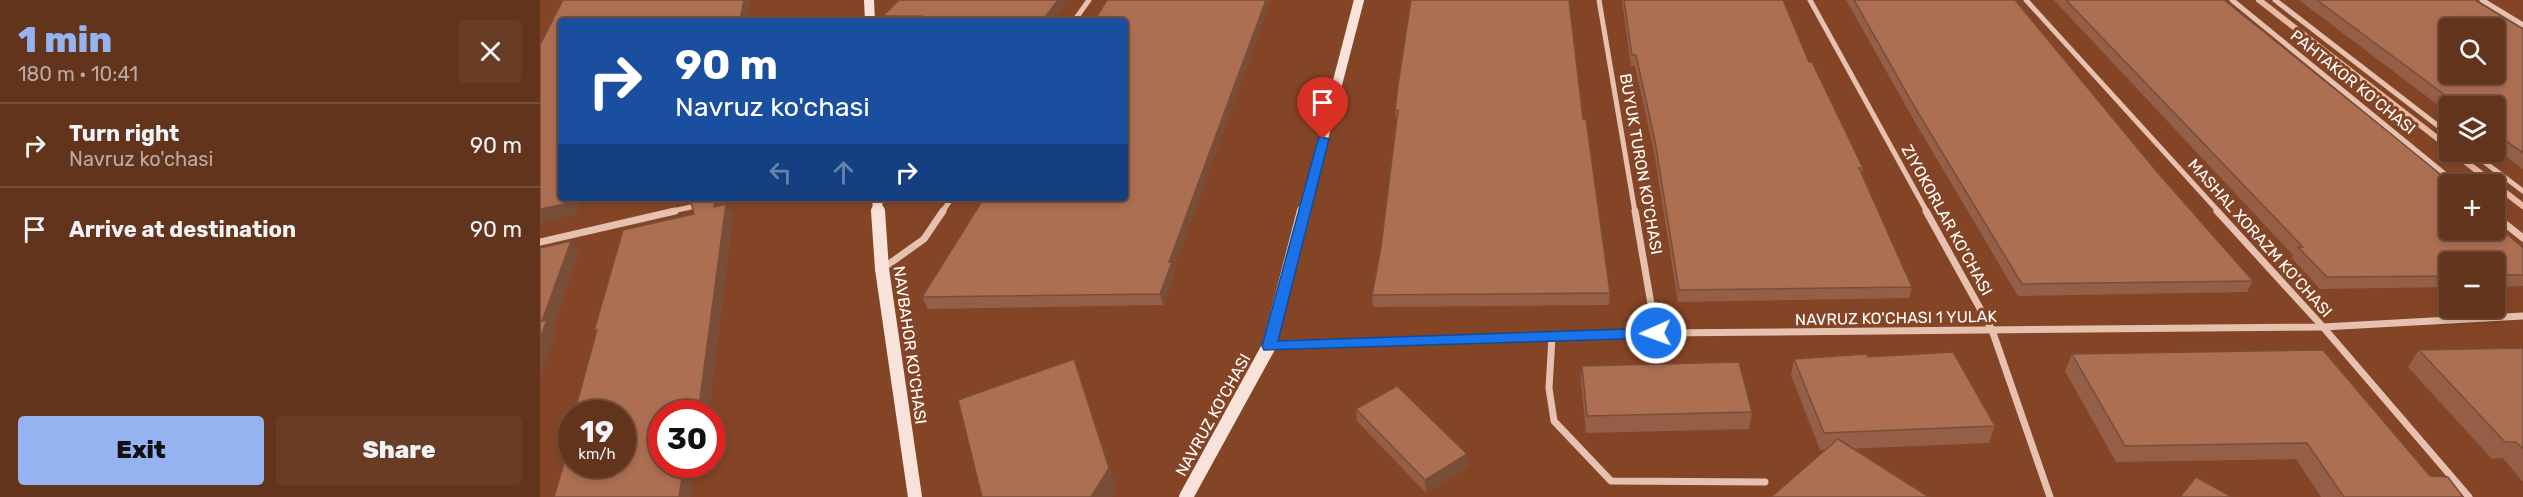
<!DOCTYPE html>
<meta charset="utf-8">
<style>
:root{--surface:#63341c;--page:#693c25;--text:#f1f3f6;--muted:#bbaaa3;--line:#774f3b;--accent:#95b2f1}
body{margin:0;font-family:Rubik,sans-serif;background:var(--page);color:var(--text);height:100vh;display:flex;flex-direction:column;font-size:22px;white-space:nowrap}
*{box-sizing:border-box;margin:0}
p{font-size:20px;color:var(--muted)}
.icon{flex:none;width:33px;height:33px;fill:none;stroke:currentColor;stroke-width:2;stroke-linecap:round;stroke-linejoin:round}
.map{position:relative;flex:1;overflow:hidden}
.side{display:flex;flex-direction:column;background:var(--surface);width:540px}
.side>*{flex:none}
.top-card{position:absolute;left:18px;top:18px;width:570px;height:183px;border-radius:6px;box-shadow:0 3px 9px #0003,0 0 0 2px var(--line);background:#1a4fa0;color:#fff;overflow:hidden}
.controls{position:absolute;left:1899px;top:18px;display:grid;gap:12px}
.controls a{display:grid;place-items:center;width:66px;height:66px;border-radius:6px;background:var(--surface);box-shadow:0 3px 9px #0003,0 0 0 2px var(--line);font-size:30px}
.speed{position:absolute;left:18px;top:400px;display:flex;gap:12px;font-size:30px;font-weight:700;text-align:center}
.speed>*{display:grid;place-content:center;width:78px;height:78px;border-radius:50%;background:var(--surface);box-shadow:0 3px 9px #0003,0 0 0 2px var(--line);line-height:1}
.speed small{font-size:15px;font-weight:400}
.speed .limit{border:9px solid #d22;background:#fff;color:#111}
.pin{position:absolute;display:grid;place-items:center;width:51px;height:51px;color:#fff;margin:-62px -26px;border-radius:50% 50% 50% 0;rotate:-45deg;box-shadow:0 0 6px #0007}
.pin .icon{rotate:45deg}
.me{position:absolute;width:66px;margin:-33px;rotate:268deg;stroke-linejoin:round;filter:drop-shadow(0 0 4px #0008)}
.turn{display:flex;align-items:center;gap:21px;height:126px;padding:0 18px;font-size:27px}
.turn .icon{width:78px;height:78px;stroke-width:2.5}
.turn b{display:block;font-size:42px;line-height:51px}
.lanes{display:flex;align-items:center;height:57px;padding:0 18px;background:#0003;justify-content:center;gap:30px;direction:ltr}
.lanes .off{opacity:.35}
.round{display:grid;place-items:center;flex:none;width:63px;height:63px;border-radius:6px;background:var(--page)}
.overview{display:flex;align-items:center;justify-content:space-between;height:102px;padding:0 18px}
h1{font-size:36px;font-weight:800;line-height:45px;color:var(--accent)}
.primary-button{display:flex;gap:12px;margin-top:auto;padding:12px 18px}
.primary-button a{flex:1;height:69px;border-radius:6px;background:var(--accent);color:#111;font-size:24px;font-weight:800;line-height:69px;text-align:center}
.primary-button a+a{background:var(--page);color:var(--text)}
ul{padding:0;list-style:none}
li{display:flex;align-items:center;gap:18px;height:84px;padding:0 18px;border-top:2px solid var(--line)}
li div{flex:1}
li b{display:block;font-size:22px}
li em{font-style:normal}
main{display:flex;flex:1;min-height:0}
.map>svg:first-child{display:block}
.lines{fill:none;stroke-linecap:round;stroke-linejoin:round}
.stream{stroke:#e8b8a3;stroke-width:6}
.street-far1{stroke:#e7c1af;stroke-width:5}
.street{stroke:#e7c1af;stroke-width:7}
.secondary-far1{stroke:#f7e3d9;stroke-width:10}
.secondary{stroke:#f7e3d9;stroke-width:14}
.wall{fill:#955f47}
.shaded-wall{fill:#794e39}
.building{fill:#ad6f52;stroke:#794e39;stroke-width:1.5;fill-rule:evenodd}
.route{fill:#1a73e8;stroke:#114b97;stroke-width:1.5}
.labels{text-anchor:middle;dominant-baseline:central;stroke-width:6;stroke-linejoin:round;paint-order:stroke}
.street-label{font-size:16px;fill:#fff;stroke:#844526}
</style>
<main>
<section class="side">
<div class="overview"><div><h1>1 min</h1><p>180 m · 10:41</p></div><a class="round"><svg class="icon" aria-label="close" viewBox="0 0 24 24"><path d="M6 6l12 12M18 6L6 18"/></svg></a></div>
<ul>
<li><svg class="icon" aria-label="right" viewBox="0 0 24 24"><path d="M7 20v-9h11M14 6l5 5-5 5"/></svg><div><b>Turn right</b><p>Navruz ko'chasi</p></div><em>90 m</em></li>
<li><svg class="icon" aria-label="arrive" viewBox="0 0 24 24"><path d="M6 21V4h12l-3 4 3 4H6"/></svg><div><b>Arrive at destination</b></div><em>90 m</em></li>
</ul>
<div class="primary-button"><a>Exit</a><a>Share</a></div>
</section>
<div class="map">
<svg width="1983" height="497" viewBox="0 0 1983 497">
<rect width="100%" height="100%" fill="#844526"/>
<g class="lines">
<g class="stream">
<polyline points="1719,0 1910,148"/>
<polyline points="1913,152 1983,206"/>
</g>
<g class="street-far1">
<polyline points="1059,0 1095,212"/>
<polyline points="1270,0 1387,212"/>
<polyline points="1486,0 1679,212"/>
<polyline points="1692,0 1917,184"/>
<polyline points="1735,0 1910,135"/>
<polyline points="1942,0 1983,25"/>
<polyline points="534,21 549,0"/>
<polyline points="1931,152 1983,191"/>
<polyline points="173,202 190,198"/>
<polyline points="128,212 160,205"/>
<polyline points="402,212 412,198"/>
</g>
<g class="street">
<polyline points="1095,211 1116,333"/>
<polyline points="1386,211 1452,330 1510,497"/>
<polyline points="1677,211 1783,327 1929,497"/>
<polyline points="1954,215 1983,238"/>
<polyline points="0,242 135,211"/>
<polyline points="342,269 384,239 403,211"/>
<polyline points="1012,337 1009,388 1014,421 1071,481 1225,482"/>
<polyline points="730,346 1116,333 1783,327 1983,316"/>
</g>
<g class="secondary-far1">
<polyline points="329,0 330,21"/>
<polyline points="337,198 338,212"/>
<polyline points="764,212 819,0"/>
</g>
<g class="secondary">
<polyline points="338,211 342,269 375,497"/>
<polyline points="646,497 729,346 764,211"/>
</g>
</g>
<g class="wall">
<polygon points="359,0 512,21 344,21 343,16"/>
<polygon points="1082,0 1243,0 1269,62 1323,168 1322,173 1372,287 1369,298 1138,302 1114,152 1095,66 1091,66"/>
<polygon points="1306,0 1475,0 1618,173 1713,281 1707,292 1478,296 1375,122"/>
<polygon points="1514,0 1684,0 1963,227 1961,230 1983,248 1983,286 1954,287 1954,262 1910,262 1910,287 1780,289 1752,258 1753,255"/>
<polygon points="1759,0 1935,0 1983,29 1983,169 1954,148 1954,106 1910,106 1910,114"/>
<polygon points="855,110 1043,119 1070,293 1069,305 833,307 832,295 841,247 857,121 856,121"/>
<polygon points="634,269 635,273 623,305 388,309 382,297"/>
<polygon points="1983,348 1983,482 1963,458 1952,459 1868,367 1879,350"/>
<polygon points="1532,354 1890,476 1923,497 1781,497 1756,459 1576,462 1525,371"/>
<polygon points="1328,357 1455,426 1449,443 1280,450 1251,375 1254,359"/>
<polygon points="1042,366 1212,412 1209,429 1046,433 1041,382"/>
<polygon points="816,409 927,454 928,466 886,493 817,421"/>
</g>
<g class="shaded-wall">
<polygon points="204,0 210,0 207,21 200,21"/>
<polygon points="518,0 528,0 512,21 502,21"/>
<polygon points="726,0 731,0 634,269 635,273 623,305 620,294 629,262"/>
<polygon points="31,198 43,198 37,214 0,222 0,209"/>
<polygon points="86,198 103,198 88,201"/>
<polygon points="175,198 179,198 183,205 174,207"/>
<polygon points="186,204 193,216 169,414 161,414 159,406"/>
<polygon points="31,241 39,253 13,328 16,333 0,379 0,338 2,321"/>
<polygon points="534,359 577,488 571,497 551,497"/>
<polygon points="927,454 928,466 886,493 885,480"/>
<polygon points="144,465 156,465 150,497 139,497"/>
</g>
<g class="building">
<polygon points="23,0 204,0 200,21 21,21 21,198 31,198 30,203 0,209 0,45"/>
<polygon points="359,0 518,0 502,21 377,21 381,16 343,16"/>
<polygon points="567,0 726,0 629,262 632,262 620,294 382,297 444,198 585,198 585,21 554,21"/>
<polygon points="871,0 1029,0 1043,119 1046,119 1070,293 832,295 841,247 858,110 855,110 858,85"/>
<polygon points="1084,0 1243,0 1269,62 1272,62 1323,168 1319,168 1372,287 1139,290 1115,141 1096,55 1092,55"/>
<polygon points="1314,0 1475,0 1618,173 1713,281 1482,284 1377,111"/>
<polygon points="1526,0 1684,0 1851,134 1912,184 1910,184 1910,230 1954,230 1954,220 1963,227 1959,227 1983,248 1983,275 1954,275 1954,262 1910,262 1910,276 1787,277 1758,247 1763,247"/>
<path d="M1777 0H1935L1983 29V153L1954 132V106H1920ZM1910 28H1954V74H1910Z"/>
<polygon points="150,198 175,198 174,207 186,204 159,406 163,405 161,414 122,414 122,465 144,465 139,497 14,497 32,436 32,465 82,465 82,414 34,414 57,330 54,331 83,230 154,214"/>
<polygon points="31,241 2,321 7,320 0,338 0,248"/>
<polygon points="1983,348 1983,449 1976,442 1965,442 1879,350"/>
<polygon points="1783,350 1890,476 1908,477 1923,497 1804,497 1767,443 1585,446 1532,354"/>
<polygon points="1413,352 1455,426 1284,433 1254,359 1327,354 1328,357"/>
<polygon points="534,359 569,468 551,497 442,497 418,400"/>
<polygon points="1199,362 1212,412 1047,416 1042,366"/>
<polygon points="857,386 927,454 885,480 816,409"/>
<polygon points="1298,439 1389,497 1231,497"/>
<polygon points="1656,477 1692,497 1640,497"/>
</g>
<polygon class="route" points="779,136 789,139 738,341 1116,328 1123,333 1116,338 724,350 722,346"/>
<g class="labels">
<g class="street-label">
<text transform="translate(1813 82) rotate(39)">PAHTAKOR KO'CHASI</text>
<text transform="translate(1101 164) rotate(80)">BUYUK TURON KO'CHASI</text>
<text transform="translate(1407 220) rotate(61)">ZIYOKORLAR KO'CHASI</text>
<text transform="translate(1720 238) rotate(48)">MASHAL XORAZM KO'CHASI</text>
<text transform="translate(1356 318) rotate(-1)">NAVRUZ KO'CHASI 1 YULAK</text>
<text transform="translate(370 345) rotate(82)">NAVBAHOR KO'CHASI</text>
<text transform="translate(673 415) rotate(-61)">NAVRUZ KO'CHASI</text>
</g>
</g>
</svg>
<div class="controls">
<a><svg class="icon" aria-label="search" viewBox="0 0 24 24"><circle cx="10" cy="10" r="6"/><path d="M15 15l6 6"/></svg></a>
<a><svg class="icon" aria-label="layers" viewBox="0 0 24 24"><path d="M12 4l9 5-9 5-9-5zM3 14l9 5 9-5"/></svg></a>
<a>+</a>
<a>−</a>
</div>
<div class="speed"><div>19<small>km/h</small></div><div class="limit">30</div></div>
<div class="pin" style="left:783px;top:139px;background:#d93025"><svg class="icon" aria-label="arrive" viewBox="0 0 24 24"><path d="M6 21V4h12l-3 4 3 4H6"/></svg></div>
<svg class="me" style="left:1116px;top:333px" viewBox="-20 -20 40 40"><circle r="17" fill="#1a73e8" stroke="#fff" stroke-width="3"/><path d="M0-11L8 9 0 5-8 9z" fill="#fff"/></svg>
<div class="top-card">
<div class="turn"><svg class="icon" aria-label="right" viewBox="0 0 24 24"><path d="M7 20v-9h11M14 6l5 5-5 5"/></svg><div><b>90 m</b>Navruz ko'chasi</div></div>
<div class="lanes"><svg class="icon off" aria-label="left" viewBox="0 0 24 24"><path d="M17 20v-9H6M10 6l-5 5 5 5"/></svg><svg class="icon off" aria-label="ahead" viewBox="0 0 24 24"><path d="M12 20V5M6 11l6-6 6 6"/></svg><svg class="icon" aria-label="right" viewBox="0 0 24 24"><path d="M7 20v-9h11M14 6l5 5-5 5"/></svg></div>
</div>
</div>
</main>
